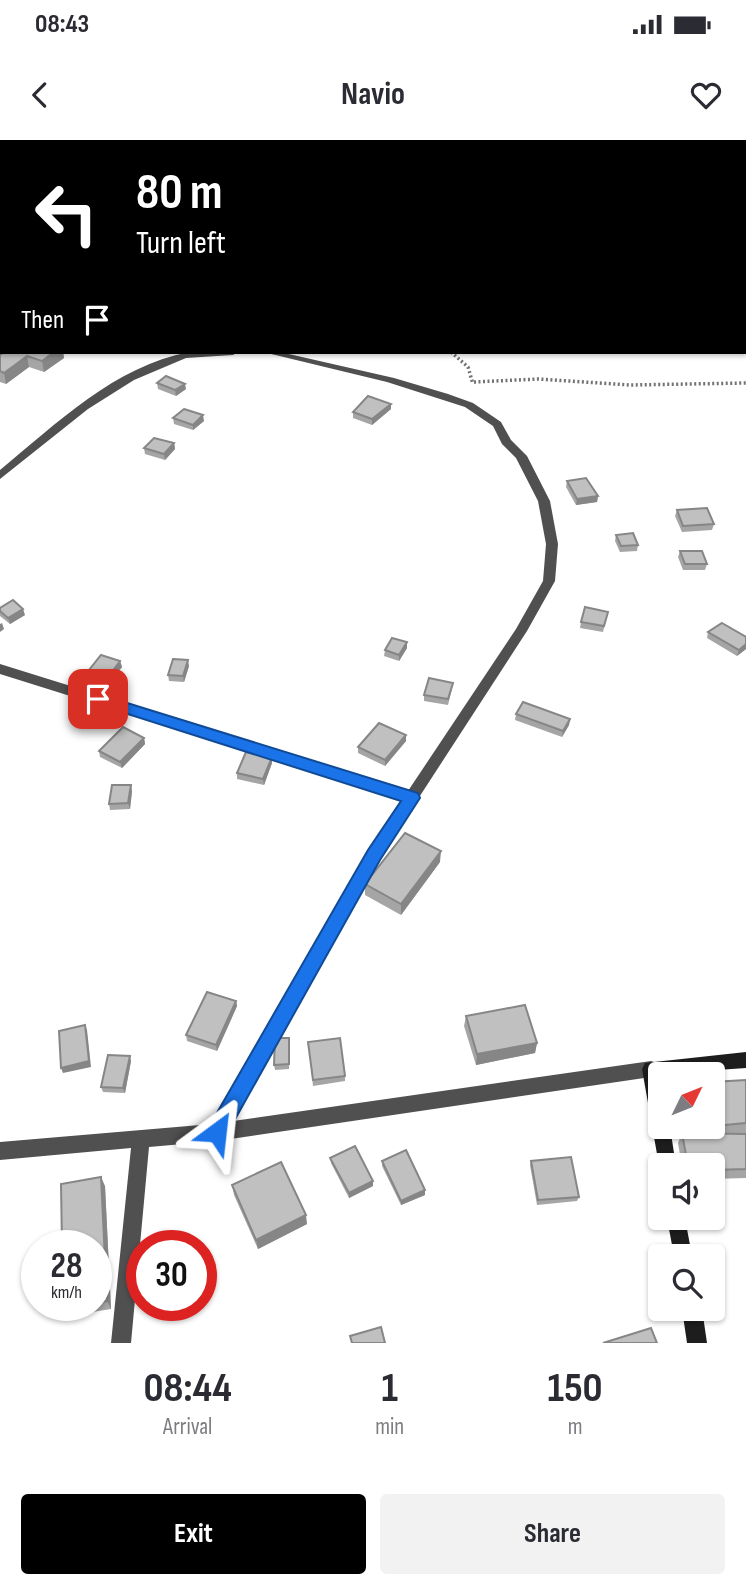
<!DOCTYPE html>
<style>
:root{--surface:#fff;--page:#f2f2f3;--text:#2b2b33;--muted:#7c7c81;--accent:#000}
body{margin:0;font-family:"Sofia Sans Condensed",sans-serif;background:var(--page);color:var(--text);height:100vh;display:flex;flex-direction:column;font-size:26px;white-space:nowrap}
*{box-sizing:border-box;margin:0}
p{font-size:23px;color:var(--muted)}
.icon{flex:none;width:38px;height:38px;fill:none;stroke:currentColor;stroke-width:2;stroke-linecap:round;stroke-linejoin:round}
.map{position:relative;height:1203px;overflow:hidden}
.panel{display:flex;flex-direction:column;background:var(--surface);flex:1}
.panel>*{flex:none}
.top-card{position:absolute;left:0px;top:0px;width:747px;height:214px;box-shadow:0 2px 5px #0004;background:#000;color:#fff;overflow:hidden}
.needle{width:46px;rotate:47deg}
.controls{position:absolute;left:648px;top:922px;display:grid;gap:14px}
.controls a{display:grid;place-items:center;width:77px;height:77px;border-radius:7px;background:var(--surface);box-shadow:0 2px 5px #0004;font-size:35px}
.speed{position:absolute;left:21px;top:1090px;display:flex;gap:14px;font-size:35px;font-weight:700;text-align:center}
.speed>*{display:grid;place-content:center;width:91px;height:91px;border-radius:50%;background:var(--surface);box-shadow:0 2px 5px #0004;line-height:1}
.speed small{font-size:18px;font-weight:400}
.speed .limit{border:10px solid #d22;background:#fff;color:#111}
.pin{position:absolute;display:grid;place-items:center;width:60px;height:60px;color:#fff;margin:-30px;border-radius:14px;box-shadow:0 4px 10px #0006}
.me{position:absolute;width:77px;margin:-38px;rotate:30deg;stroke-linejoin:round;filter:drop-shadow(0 0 5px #0008)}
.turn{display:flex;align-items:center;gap:24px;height:147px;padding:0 21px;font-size:32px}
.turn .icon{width:91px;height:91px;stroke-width:2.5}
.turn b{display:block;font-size:49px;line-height:60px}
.then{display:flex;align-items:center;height:66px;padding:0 21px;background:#0003;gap:14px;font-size:26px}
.eta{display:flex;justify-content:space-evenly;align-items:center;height:119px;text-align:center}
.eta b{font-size:42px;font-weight:700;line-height:49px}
.primary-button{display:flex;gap:14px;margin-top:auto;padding:14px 21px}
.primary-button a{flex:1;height:80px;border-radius:7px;background:var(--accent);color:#fff;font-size:28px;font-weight:700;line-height:80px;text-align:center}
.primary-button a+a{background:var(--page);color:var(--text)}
.status{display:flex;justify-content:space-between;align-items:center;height:49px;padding:0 35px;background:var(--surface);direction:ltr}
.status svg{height:19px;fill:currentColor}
header{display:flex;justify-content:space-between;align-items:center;height:91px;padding:0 21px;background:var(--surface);font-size:32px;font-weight:700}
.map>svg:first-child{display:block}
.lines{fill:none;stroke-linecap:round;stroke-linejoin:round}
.path{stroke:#727272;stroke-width:3.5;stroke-dasharray:2 2.5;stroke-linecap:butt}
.minor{fill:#505050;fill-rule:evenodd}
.secondary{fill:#1d1d1d;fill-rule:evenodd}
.wall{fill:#a5a5a5}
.shaded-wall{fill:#868686}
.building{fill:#c0c0c0;stroke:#868686;stroke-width:2}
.route{fill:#1a73e8;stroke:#114b97;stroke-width:2}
</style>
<div class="status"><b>08:43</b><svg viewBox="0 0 49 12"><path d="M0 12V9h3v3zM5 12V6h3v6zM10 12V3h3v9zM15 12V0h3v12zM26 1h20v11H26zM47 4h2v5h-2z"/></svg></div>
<header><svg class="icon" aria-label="back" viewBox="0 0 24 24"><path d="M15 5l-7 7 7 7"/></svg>Navio<svg class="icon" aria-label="heart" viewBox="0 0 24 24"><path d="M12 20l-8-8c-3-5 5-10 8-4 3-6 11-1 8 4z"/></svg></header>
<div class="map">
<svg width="746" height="1203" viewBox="0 0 746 1203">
<rect width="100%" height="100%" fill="#fff"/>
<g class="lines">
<g class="path">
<polyline points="451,212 468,227 473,244"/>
<polyline points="474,242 538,239 630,245 746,243"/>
</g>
<g class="minor">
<rect x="0" y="153" width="2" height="6"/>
<path d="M189 212H238L233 215 186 218 134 240 88 269 0 339V330C56 284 115 226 189 212Z"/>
<polygon points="263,212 280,212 394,238 448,254 473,263 501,282 511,300 527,316 550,361 558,404 555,441 527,491 379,719 233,981 651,921 657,923 660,929 657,935 651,937 217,1001 149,1007 131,1203 111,1203 131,1008 0,1020 0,1002 212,984 369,711 402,660 0,534 0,524 408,651 516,489 543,441 546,404 538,361 516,318 502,304 493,286 465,267 387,242"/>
</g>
<g class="secondary">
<polygon points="746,912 746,928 660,934 660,987 670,987 676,1026 660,1026 660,1031 642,929 645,923"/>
<polygon points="667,1078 685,1078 692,1116 674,1116"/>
<polygon points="682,1169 702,1169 707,1203 687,1203"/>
</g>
</g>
<g class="wall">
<polygon points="0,185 2,186 2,212 63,212 64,218 44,232 29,227 6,244 0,242"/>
<polygon points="157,243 186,249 176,256 158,249"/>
<polygon points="391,264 391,269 372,285 353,278 353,272"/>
<polygon points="173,278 204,281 193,290 174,284"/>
<polygon points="174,303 175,309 165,320 145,314 144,308"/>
<polygon points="567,341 598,356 597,362 576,365 566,347"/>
<polygon points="677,370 714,384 712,390 682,392 675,376"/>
<polygon points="616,395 638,405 637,411 620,412 615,401"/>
<polygon points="680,411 707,424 705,430 683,430 678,417"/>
<polygon points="0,468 25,475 10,484 0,476"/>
<polygon points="608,472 603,492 580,488 581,482"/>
<polygon points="708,492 746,497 746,509 737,516 707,498"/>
<polygon points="407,502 407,508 399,521 384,516 385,510"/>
<polygon points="120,521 122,527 109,543 90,536 89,530"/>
<polygon points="189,526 184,542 169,541 168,535"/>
<polygon points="453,543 452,549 448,565 424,561 424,555"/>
<polygon points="73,568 101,574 91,583 74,574"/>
<polygon points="516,574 570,579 569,585 562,597 515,580"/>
<polygon points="144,598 145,604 122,628 100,617 99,611"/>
<polygon points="406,601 385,626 358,613 358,607"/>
<polygon points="272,617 272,623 264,645 237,639 237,633"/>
<polygon points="132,651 130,669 110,670 109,664"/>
<polygon points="440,722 401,775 365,755 365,744"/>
<polygon points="236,861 237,866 217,911 187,901 186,895"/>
<polygon points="466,876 537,903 535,913 476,925 464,886"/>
<polygon points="289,898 289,929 275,930 274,925"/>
<polygon points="308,902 345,936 345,941 313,946"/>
<polygon points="131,921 125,953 103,952 101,947"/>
<polygon points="746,940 746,993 732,994 746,994 746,1038 712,1039 712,1026 682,1026 678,1003 682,993 709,994 707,987 712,987 712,942"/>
<polygon points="330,1018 373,1046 349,1058 331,1023"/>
<polygon points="382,1021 425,1050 425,1055 401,1065 382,1026"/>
<polygon points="531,1021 579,1057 577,1061 537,1065 530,1025"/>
<polygon points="232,1045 307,1084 258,1109 234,1055"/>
<polygon points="105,1046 111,1169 68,1176 64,1169 64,1166 96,1166 96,1106"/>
</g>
<g class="shaded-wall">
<polygon points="158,0 169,0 170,1 158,2"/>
<polygon points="2,186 2,204 0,205 0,187"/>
<polygon points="54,212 63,212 64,218 44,232 42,221"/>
<polygon points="27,216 29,227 6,244 4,233"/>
<polygon points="185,244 186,249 176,256 175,250"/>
<polygon points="391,264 391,269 372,285 372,279"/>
<polygon points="203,275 204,281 193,290 193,285"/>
<polygon points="174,303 175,309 165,320 164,314"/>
<polygon points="598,356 597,362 576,365 577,359"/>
<polygon points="23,469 25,475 10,484 8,478"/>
<polygon points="2,483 4,489 0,492 0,484"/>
<polygon points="407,502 407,508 399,521 399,515"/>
<polygon points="746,504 746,509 737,516 739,510"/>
<polygon points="188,520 189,526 184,542 183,536"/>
<polygon points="120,521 122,527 109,543 108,537"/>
<polygon points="99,568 101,574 91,583 89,577"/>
<polygon points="570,579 569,585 562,597 563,591"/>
<polygon points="406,595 406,601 385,626 385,620"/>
<polygon points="144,598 145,604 122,628 120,622"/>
<polygon points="272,617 272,623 264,645 263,639"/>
<polygon points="131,645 132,651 130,669 128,663"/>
<polygon points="441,711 440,722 401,775 401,764"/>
<polygon points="236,861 237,866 217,911 216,905"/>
<polygon points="85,885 87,890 91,927 63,933 61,928"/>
<polygon points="537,903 535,913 476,925 477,914"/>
<polygon points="130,916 131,921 125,953 123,948"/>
<polygon points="101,1037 105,1046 111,1169 107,1161"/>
<polygon points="373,1041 373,1046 349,1058 349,1053"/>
<polygon points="425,1050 425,1055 401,1065 401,1061"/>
<polygon points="306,1075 307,1084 258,1109 256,1100"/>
</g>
<g class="building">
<polygon points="5,212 54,212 42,221 27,216 4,233 0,231 0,215"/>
<polygon points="166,236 185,244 175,250 157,243"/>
<polygon points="368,256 391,264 372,279 353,272"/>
<polygon points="184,269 203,275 193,285 173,278"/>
<polygon points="154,298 174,303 164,314 144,308"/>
<polygon points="586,338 598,356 577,359 567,341"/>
<polygon points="707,368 714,384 683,386 677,370"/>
<polygon points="633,393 638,405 621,406 616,395"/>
<polygon points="680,411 702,411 707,424 685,424"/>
<polygon points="13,460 23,469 8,478 0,471 0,468"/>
<polygon points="585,467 608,472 604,486 581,482"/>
<polygon points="722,483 746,497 746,504 739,510 708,492"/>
<polygon points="392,498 407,502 399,515 385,510"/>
<polygon points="101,515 120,521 108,537 89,530"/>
<polygon points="173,519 188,520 183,536 168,535"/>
<polygon points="429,538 453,543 448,559 424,555"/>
<polygon points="84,559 99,568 89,577 73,568"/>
<polygon points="523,562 570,579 563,591 516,574"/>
<polygon points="379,583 406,595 385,620 358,607"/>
<polygon points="123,587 144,598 120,622 99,611"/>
<polygon points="246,612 272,617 263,639 237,633"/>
<polygon points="112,645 131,645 128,663 109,664"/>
<polygon points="405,693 441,711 401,764 365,744"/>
<polygon points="207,852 236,861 216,905 186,895"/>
<polygon points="525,865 537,903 477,914 466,876"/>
<polygon points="85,885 89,921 61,928 59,891"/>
<polygon points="275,898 289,898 289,924 274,925"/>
<polygon points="340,898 345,936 313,940 308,902"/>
<polygon points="108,915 130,916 123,948 101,947"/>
<polygon points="746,940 746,983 714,986 712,979 712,942"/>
<polygon points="682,993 746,994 746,1029 712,1030 712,1026 688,1026"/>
<polygon points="355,1006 373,1041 349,1053 330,1018"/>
<polygon points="406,1010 425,1050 401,1061 382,1021"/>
<polygon points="571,1017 579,1057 538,1060 531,1021"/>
<polygon points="281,1022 306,1075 256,1100 232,1045"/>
<polygon points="101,1037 107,1161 96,1163 96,1106 62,1106 61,1044"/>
<polygon points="64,1166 81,1166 64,1169"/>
<polygon points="381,1187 385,1203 352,1203 350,1196"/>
<polygon points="651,1188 657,1203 603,1203"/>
</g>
<polygon class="route" points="98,554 418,653 420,658 380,720 224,999 217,1002 210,999 207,992 210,985 368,710 401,661 93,563 90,559"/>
</svg>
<div class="controls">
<a><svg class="needle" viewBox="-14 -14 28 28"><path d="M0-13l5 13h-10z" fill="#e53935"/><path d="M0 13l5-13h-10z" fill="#7c7c81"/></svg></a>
<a><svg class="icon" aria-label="sound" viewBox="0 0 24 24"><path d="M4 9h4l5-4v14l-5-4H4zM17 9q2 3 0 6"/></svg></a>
<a><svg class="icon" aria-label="search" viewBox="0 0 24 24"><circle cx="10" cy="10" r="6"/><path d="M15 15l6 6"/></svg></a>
</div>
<div class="speed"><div>28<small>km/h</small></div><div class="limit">30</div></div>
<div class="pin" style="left:98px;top:559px;background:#d93025"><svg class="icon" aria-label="arrive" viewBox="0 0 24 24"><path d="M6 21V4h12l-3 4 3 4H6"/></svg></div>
<svg class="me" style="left:217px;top:992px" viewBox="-20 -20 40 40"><path d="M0-17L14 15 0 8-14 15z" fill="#1a73e8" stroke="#fff" stroke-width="4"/></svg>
<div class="top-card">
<div class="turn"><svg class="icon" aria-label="left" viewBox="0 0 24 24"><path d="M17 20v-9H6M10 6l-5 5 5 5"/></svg><div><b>80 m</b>Turn left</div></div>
<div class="then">Then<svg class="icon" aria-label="arrive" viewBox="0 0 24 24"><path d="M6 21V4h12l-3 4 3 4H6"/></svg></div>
</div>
</div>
<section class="panel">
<div class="eta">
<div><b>08:44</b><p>Arrival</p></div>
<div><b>1</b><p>min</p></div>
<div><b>150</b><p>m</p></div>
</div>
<div class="primary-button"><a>Exit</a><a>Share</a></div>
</section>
